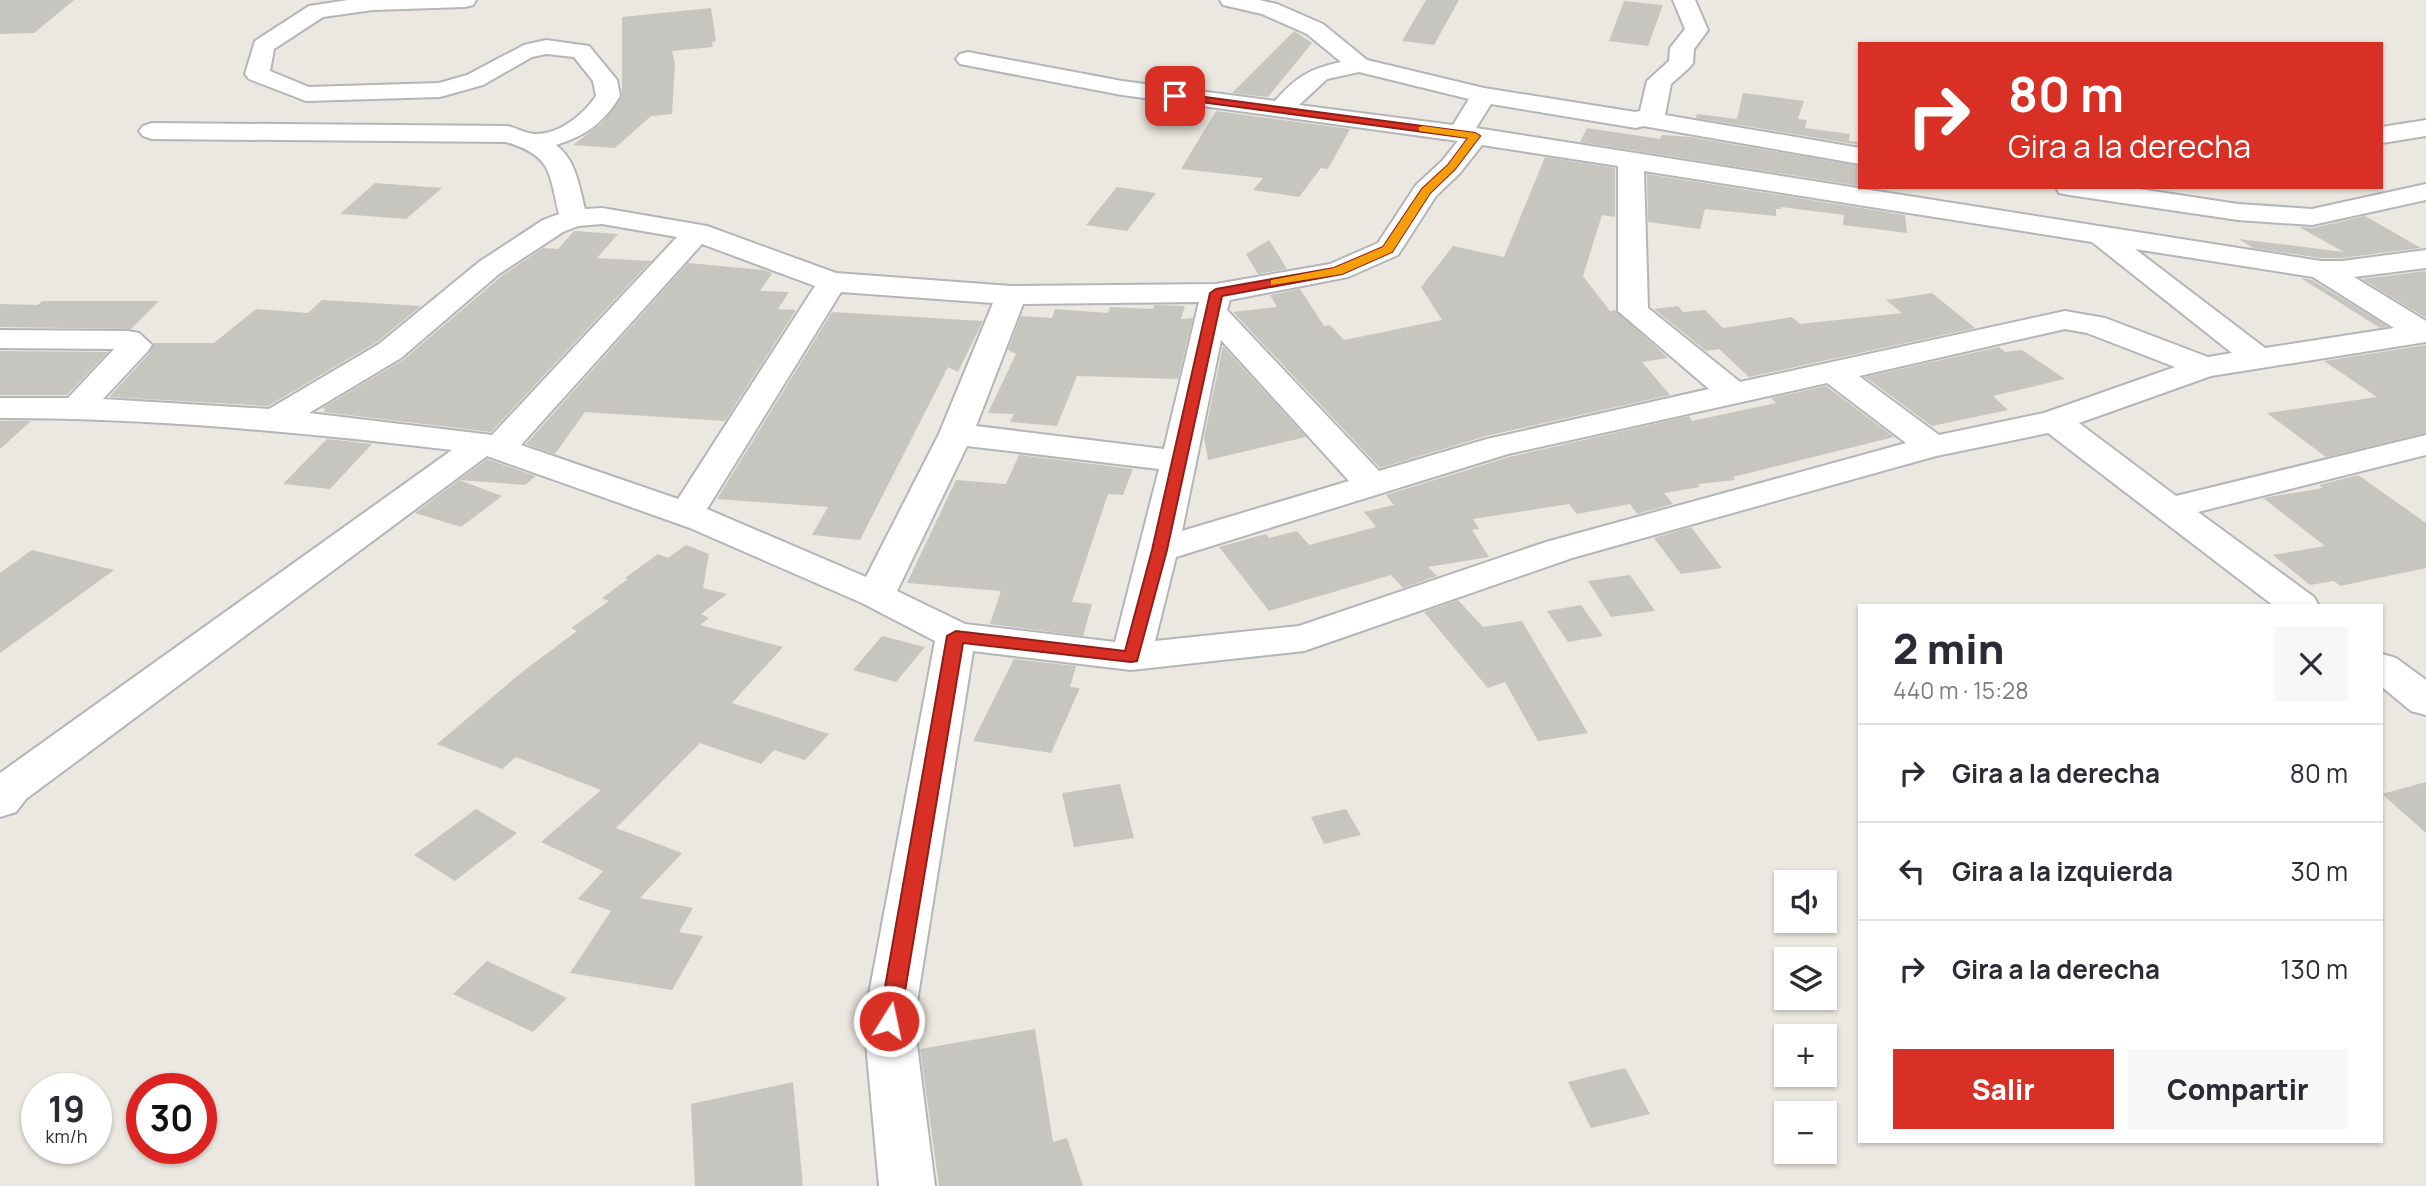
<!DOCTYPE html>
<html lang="es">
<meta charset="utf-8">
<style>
:root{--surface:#fff;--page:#f7f7f7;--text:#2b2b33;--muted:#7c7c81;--line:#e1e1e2;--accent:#d93025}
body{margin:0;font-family:Manrope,sans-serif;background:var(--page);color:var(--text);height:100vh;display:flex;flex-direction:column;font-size:26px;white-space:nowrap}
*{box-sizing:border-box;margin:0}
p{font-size:23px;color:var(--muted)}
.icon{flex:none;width:38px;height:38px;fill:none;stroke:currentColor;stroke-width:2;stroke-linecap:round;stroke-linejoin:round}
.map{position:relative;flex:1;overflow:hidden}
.details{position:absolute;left:1858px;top:604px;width:525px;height:539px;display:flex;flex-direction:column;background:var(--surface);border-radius:0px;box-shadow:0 2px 5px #0004}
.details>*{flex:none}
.top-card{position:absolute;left:1858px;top:42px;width:525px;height:147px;border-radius:0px;box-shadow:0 2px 5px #0004;background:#d93025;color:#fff;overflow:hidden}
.tools{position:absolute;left:1774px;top:870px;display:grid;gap:14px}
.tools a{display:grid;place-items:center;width:63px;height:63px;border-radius:0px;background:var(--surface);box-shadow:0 2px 5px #0004;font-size:35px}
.speed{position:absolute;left:21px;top:1073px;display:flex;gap:14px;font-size:35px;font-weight:700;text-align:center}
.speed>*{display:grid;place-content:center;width:91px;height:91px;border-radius:50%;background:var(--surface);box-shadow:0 2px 5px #0004;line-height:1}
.speed small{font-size:18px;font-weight:400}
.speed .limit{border:10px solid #d22;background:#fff;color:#111}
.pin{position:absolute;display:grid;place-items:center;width:60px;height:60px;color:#fff;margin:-30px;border-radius:14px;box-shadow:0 4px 10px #0006}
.me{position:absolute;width:77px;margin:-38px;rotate:10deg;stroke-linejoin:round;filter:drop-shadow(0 0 5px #0008)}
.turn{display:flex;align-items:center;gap:24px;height:147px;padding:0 35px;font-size:32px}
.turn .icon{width:91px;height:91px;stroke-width:2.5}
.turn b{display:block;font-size:49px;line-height:60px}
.round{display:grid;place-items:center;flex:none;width:74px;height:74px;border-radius:0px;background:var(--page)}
.headline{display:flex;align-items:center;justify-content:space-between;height:119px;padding:0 35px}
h1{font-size:42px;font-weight:800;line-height:52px}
.cta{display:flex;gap:14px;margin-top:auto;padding:14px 35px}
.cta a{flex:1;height:80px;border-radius:0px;background:var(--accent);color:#fff;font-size:28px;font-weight:800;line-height:80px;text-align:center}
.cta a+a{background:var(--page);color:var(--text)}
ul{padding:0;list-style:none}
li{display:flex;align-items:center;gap:21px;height:98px;padding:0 35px;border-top:2px solid var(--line)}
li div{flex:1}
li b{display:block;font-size:26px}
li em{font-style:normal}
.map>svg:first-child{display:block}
.building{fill:#c7c5bf}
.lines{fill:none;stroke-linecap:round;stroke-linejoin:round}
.minor-casing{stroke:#b3b5b9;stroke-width:4}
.minor{fill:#fff;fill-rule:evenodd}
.route{fill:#d93025;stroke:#8d1f18;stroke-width:2}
.slow{fill:#f59e0b}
</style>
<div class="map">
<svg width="2426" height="1186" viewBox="0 0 2426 1186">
<rect width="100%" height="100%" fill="#eae8e0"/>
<g class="building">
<polygon points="0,0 74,0 34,33 0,34"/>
<polygon points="1426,0 1459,0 1434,45 1402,41"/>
<polygon points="1624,1 1663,5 1648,46 1609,41"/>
<polygon points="711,8 716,41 712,42 713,47 672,51 675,65 672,114 651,116 615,148 573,145 602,123 622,97 622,17"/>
<polygon points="1294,31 1312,43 1268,97 1232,93"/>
<polygon points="1743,93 1804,101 1798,119 1807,120 1805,128 1850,134 1849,141 1860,142 1860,145 1696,118 1697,114 1737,119"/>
<polygon points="1216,111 1350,129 1328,169 1321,168 1299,197 1253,190 1263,178 1181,169"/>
<polygon points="1587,128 1660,139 1662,135 1690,137 1860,166 1860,186 1580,142"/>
<polygon points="1545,157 1615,168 1615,217 1602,215 1583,276 1610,311 1615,310 1668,358 1642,362 1670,395 1486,436 1380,468 1233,312 1277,307 1270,295 1300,289 1324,326 1330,325 1344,340 1442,320 1421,287 1453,246 1504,257"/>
<polygon points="1647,174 1905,215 1907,233 1843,225 1844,215 1781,207 1781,209 1776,209 1776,216 1705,209 1700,229 1648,222"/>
<polygon points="375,183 442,188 406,219 340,214"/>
<polygon points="1117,187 1156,193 1127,231 1086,225"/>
<polygon points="2365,216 2421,248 2342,258 2321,258 2253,248 2239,239 2344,252 2299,227 2313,228"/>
<polygon points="574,231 618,234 597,258 651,261 491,432 323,412 326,409 322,408 403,360 503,275 543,248 558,249"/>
<polygon points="1269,240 1287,269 1258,274 1246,254"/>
<polygon points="688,263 764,270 772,273 760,291 789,292 778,309 796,310 725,421 585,412 555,454 526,444"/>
<polygon points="2426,271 2426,318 2362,279"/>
<polygon points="2301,278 2312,280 2387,326 2380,328"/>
<polygon points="1932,293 1975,328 1749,377 1719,349 1706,351 1654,309 1678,306 1683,312 1705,310 1723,328 1792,317 1800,324 1902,313 1886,300"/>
<polygon points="322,300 421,306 377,342 268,406 109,397 149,354 154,343 214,343 256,309 308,313"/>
<polygon points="42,301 159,301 131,329 0,327 0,304 38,305"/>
<polygon points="1154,305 1185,306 1181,319 1193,318 1178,379 1077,376 1057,426 1010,422 1014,414 988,413 1016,354 1008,350 1021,316 1052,318 1055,309 1108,313 1110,307 1153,309"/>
<polygon points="832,312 983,321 958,372 948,367 860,540 812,535 828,507 717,499"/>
<polygon points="2426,345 2426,433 2326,457 2267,413 2377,397 2324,361"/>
<polygon points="1223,346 1306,437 1208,460 1204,438"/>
<polygon points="1999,347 2005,352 2022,350 2065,379 1993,396 2008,410 1932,426 1865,377"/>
<polygon points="0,351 108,352 67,395 0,395"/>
<polygon points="1826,386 1894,437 1733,477 1735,480 1698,484 1700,487 1664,493 1673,504 1637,514 1630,504 1577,514 1569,504 1473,519 1479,529 1472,530 1489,557 1428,567 1437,576 1403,588 1391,575 1269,611 1219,547 1266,534 1269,538 1297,531 1309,545 1376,527 1364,512 1394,505 1386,495 1509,457 1689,416 1692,421 1776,403 1771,398"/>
<polygon points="0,421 31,421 0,449"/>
<polygon points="327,439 372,444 330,489 283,484"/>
<polygon points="1019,455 1133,469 1123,495 1108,494 1072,602 1092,604 1083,636 990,624 1001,591 907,583 956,480 1006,484"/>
<polygon points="487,459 536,476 525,485 459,480"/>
<polygon points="2358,475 2426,523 2426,568 2340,586 2334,581 2310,585 2273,555 2325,546 2263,498 2323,488 2319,485"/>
<polygon points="459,480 502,496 461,527 415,513"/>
<polygon points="1691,527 1722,568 1681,574 1654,538"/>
<polygon points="686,545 709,554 703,588 727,594 701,614 709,618 700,625 783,647 732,703 829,734 805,760 774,750 761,764 700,743 616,828 682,853 640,898 693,908 679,932 703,936 672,990 570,973 611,911 578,899 603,871 541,842 601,790 516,757 502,769 437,744 522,672 577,631 571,628 609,601 602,598 628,579 625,578 658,554 668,558"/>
<polygon points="32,550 114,570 0,653 0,573"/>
<polygon points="1630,575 1655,611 1611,617 1588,581"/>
<polygon points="1458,600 1483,627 1522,621 1588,733 1538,741 1505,682 1488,688 1424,612"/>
<polygon points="1581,605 1603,636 1568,642 1547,611"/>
<polygon points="882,636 925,647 896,682 853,670"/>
<polygon points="1014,659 1076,666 1070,687 1080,688 1051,753 973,741"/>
<polygon points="2426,782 2426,833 2382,794"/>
<polygon points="1120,784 1134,838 1074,847 1062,793"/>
<polygon points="476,809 517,833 455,881 414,855"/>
<polygon points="1346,809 1361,835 1324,844 1311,817"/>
<polygon points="487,961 567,998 533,1032 453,994"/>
<polygon points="1035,1029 1053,1142 1067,1138 1083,1186 939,1186 920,1049"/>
<polygon points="1625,1068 1650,1114 1591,1128 1568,1082"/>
<polygon points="793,1082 803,1186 695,1186 691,1104"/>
</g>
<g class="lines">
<g class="minor-casing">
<g id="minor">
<path d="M348 0H476L473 5 465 7 373 10 323 17 274 49 270 71 309 87 439 83 467 75 524 45 546 40 589 46 617 80 620 96C603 123 587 135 556 145 576 160 579 186 585 209L602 208 707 226 836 273 1011 286 1216 284 1330 264 1378 243 1416 185 1442 161 1458 141 1122 95 960 64 956 59 960 54 968 52 1122 81 1275 101C1296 77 1309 69 1341 62L1307 34 1262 14 1223 5 1220 0H1259L1277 4 1323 24 1367 60 1484 88 1635 112 1640 111 1647 81 1669 61 1670 48 1685 29 1673 0H1695L1708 30 1694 49 1693 63 1689 68 1671 84 1665 115 1860 148V164L1643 126 1636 128 1491 104 1476 128 2321 261H2342L2426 250V268L2354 277 2426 321V342L2211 376 2079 423 2176 496 2426 435V455L2198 512 2314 597 2319 606H2274L2048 433 1936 456 1572 558 1304 651 1131 670 973 651 914 1021 935 1186H879L864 1021 935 641 862 603 690 528 487 456 26 799 16 812 0 817V773L452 450C301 432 152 418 0 418V398H68L114 349 0 348V330L128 331 139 333 152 345 147 352 103 399 269 409 379 344 479 262 543 220 559 214C549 172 552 156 506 142L152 139 143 136 139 131 143 126 152 123 508 126C516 128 527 134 535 134 559 135 584 114 596 96L593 81 574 57 546 54 532 57 483 85 440 97 306 101 249 79 245 74 255 41 309 6ZM1359 72 1469 99 1453 125 1299 105 1327 79ZM1482 145 1618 166V311L1709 389 1487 439 1379 471 1227 310 1230 300 1348 277 1398 255 1436 196 1460 173ZM1644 171 2092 242 2232 353 2208 357 2105 318 2065 311 1740 382 1648 308ZM602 224 677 237 492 435 309 413 401 358 499 274 563 232 578 226ZM702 244 815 286 678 499 521 445ZM2135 249 2313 277 2394 328 2265 348ZM841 292 993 303 939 434 866 577 707 509ZM1199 302 1164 449 976 426 1023 304ZM2065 329 2087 333 2175 367 2044 413 1939 435 1859 376ZM1221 340 1349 481 1182 531ZM1827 383 1906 443 1546 542 1299 626 1155 641 1176 557 1508 454ZM967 446 1159 469 1115 642 965 624 897 591Z"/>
<polygon points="2426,120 2426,136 2382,143 2382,127"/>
<polygon points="2426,184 2426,200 2312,225 2238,220 2069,195 2059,193 2056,187 2126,187 2238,204 2312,209"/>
<polygon points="2382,654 2396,658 2426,680 2426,715 2411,711 2382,687"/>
</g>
</g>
<use href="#minor" class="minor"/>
</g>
<polygon class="route" points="1175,93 1475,133 1480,136 1455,169 1430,193 1392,252 1342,274 1222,296 1167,550 1137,661 1131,662 963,643 900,1021 897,1027 889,1029 882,1027 879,1021 947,636 956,631 1125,651 1152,550 1210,293 1216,289 1334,268 1383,247 1422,189 1448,165 1468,138 1171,98 1170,96"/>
<polygon class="slow" points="1423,126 1475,133 1480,136 1455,169 1430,193 1392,252 1342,274 1271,285 1271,280 1334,268 1383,247 1422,189 1448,165 1468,138 1419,131 1419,127"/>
</svg>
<div class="tools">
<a><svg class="icon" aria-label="sound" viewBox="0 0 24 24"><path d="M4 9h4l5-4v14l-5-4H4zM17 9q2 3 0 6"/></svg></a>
<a><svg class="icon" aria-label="layers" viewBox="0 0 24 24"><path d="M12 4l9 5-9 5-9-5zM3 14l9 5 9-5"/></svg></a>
<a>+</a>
<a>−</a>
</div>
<div class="speed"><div>19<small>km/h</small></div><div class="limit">30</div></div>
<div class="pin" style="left:1175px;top:96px;background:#d93025"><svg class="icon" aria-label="arrive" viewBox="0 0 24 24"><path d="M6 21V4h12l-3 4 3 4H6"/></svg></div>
<svg class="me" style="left:889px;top:1021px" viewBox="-20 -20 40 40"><circle r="17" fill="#d93025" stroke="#fff" stroke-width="3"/><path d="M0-11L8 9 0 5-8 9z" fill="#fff"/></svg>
<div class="top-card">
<div class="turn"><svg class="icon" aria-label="right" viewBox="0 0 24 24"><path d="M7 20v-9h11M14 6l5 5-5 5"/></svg><div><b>80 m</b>Gira a la derecha</div></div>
</div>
<section class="details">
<div class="headline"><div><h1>2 min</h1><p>440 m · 15:28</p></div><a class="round"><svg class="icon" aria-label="close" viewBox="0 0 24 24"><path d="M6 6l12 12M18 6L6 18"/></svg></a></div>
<ul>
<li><svg class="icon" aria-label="right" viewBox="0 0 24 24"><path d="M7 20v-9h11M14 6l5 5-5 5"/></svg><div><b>Gira a la derecha</b></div><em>80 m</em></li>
<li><svg class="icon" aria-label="left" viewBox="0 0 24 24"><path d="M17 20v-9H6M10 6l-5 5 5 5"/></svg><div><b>Gira a la izquierda</b></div><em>30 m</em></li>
<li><svg class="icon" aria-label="right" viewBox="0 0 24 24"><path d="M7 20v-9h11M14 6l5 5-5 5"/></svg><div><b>Gira a la derecha</b></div><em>130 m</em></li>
</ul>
<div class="cta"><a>Salir</a><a>Compartir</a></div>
</section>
</div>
